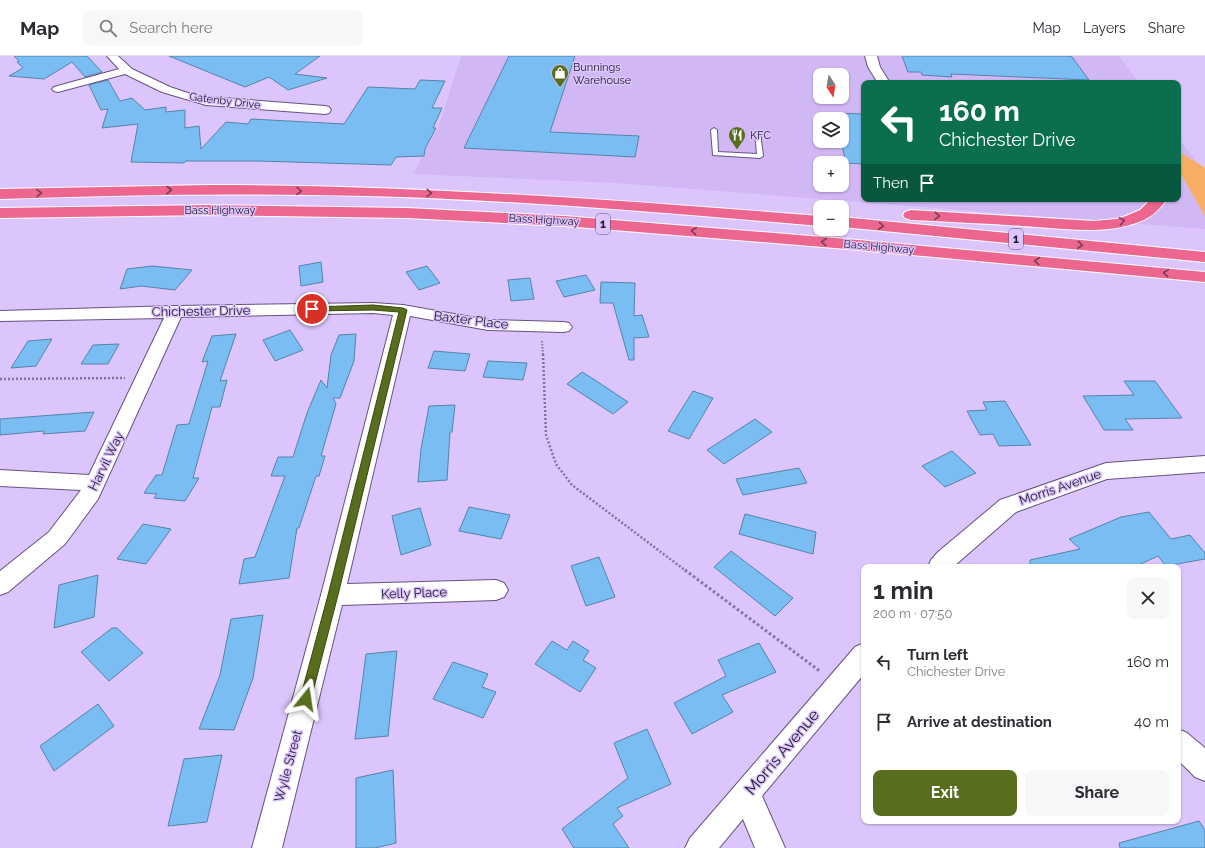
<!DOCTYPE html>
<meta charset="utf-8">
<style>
:root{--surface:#fff;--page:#f7f7f7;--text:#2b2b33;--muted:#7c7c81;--line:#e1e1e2;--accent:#586d1d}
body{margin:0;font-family:Raleway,sans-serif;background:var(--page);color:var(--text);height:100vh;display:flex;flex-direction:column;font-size:15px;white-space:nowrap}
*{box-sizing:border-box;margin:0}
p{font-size:13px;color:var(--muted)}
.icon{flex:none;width:22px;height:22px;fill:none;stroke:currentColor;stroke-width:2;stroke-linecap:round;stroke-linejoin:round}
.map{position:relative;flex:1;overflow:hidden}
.details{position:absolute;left:861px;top:508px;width:320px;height:260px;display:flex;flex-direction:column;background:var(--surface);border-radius:8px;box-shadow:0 1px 3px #0004}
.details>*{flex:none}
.guide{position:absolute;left:861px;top:24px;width:320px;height:122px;border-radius:8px;box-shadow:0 1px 3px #0004;background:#0b6e4f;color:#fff;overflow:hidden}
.needle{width:26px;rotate:169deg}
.tools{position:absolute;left:813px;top:12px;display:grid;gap:8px}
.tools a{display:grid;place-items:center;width:36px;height:36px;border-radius:8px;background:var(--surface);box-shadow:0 1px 3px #0004;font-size:20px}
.pin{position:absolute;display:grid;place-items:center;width:34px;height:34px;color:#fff;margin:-17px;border:2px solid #fff;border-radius:50%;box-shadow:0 1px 4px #0007}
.me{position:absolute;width:44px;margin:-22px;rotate:15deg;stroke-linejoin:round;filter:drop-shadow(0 0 3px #0008)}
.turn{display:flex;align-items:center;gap:14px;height:84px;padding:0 12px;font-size:18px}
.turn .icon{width:52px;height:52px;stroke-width:2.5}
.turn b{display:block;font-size:28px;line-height:34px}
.then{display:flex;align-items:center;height:38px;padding:0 12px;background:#0003;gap:8px;font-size:15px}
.round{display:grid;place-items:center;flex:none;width:42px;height:42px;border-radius:8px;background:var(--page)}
.headline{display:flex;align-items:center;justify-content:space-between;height:68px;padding:0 12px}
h1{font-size:24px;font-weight:700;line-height:30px}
.primary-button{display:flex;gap:8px;margin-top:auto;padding:8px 12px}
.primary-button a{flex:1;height:46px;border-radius:8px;background:var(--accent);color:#fff;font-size:16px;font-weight:700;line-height:46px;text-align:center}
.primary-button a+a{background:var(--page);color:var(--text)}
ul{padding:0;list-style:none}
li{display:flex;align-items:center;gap:12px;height:60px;padding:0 12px}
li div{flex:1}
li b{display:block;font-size:15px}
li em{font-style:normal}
header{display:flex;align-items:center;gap:24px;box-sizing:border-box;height:56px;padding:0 20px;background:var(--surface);border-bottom:1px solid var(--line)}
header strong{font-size:19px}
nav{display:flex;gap:22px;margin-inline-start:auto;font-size:14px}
.search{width:280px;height:36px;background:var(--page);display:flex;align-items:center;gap:10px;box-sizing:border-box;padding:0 14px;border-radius:8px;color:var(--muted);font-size:15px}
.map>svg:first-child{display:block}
.built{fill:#d1b7f4;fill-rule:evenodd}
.green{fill:#f8ad64}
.building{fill:#7abdf2;stroke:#5484aa}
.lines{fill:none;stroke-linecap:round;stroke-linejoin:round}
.lane-casing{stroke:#665281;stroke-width:2}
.street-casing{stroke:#665281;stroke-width:2}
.secondary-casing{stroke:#665281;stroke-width:2}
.highway-casing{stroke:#fff;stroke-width:2}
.path-far2{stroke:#837399;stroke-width:2;stroke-dasharray:1.5 1.5;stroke-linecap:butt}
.path-far1{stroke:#837399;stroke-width:2.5;stroke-dasharray:2 2;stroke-linecap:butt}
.path{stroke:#837399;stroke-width:3;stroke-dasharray:2.5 2.5;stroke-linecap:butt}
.lane{fill:#fff;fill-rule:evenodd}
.street{fill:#fff;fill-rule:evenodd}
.secondary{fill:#fff;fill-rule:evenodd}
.highway{fill:#ed668f;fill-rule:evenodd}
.oneway{stroke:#7c3b58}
.route{fill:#586d1d;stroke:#394713}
.labels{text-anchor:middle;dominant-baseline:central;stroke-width:3;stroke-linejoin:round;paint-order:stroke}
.far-poi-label{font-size:11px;fill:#20182b;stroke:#dcc5fc;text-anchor:start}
.far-street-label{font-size:11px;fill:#20182b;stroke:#dcc5fc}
.shield{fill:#dcc5fc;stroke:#584c6a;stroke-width:1}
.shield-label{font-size:12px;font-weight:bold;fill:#20182b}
.street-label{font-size:13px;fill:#20182b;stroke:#dcc5fc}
.near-street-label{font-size:16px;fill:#20182b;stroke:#dcc5fc}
</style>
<header>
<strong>Map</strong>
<div class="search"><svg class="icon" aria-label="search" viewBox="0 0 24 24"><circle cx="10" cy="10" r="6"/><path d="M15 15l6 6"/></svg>Search here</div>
<nav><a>Map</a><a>Layers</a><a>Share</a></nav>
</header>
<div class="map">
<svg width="1205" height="792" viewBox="0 0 1205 792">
<rect width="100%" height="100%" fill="#dcc5fc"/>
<path class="built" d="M461 0H1119L1139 27H864V143H1178V81L1205 118V173L615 127 413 118 439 70ZM820 19H842V41H820ZM820 63H842V85H820ZM820 107H842V129H820Z"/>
<polygon class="green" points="1178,95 1205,112 1205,160 1178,113"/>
<g class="building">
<polygon points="14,0 87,0 102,16 85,21 72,6 44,23 9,20 23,12 17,6 19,5"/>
<polygon points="169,0 320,0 295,18 327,22 288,34 269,21 245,31"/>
<polygon points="509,0 575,0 550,76 639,80 635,101 464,92"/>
<polygon points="902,0 1068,0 1072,1 1089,24 951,18 952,21 922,19 921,16 908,16"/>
<polygon points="108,24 120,45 132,42 145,54 166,51 166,56 185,54 185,72 199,70 201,93 226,66 248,68 251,63 344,68 368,31 415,33 420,24 445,25 432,52 442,52 433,72 436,72 425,93 424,100 396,101 391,109 258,105 186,105 184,107 131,106 138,68 102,72 108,53 101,54 89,29"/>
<polygon points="834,57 864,58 864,108 846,107 841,85 842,85 842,63 835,63"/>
<polygon points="321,206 323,226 301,230 299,210"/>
<polygon points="152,210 192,214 175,234 141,230 120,233 127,213"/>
<polygon points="427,210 440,227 419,234 406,216"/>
<polygon points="586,219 595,234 564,241 556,225"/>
<polygon points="530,222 534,243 511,245 508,224"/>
<polygon points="601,226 635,227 634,260 642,259 649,281 634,282 634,304 629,304 613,247 600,247"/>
<polygon points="290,274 303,294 275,305 263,284"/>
<polygon points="236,278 220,325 227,324 220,351 212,351 193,422 199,422 185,445 154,442 157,438 144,437 156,419 162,419 177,369 189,368 208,305 202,306 212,280"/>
<polygon points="356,278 354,305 340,342 333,342 336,348 321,400 325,400 319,420 316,420 299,472 297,472 289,522 239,528 244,503 255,501 285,420 271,420 278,401 293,401 307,357 321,324 327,332 331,299 339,279"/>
<polygon points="52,283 36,310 11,312 28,285"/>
<polygon points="119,288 108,308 81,308 93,289"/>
<polygon points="434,295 470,298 465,315 428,312"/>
<polygon points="488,305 527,307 523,324 483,321"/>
<polygon points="582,316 595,324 628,346 613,358 567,328"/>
<polygon points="1124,325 1155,325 1182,362 1125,363 1133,374 1104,374 1083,340 1134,339"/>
<polygon points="693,335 713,342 689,383 668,375"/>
<polygon points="1005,345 1031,389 999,390 993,378 980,379 967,355 987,354 983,346"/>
<polygon points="455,349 452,376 450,376 447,424 418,426 421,393 429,350"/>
<polygon points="94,356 85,375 43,378 44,375 0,379 0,363"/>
<polygon points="755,363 772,376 724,408 707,394"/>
<polygon points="952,395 976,417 945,431 922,410"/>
<polygon points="799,412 807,427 743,439 736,423"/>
<polygon points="469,451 510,459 501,483 459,475"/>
<polygon points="420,452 431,489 401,499 392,460"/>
<polygon points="1149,456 1171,483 1190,479 1205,497 1205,503 1166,510 1158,500 1134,511 1030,511 1030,504 1080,493 1069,483 1121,461"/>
<polygon points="745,458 816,476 813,498 739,478"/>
<polygon points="143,468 171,473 146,508 117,503"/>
<polygon points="731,495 793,542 775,560 714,511"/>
<polygon points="599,501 615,541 586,550 571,510"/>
<polygon points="98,519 94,561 54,572 59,529"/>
<polygon points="263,559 253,622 234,674 199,673 220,619 231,563"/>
<polygon points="112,572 117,572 143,597 109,625 81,596"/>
<polygon points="552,585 567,594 573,585 589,595 583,604 596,612 580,636 535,608"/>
<polygon points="759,587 776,616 722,639 733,656 692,678 674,647 726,620 718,604"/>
<polygon points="397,595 388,680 355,683 366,598"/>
<polygon points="453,606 488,618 482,631 496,636 483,662 433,643"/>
<polygon points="98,648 114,670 54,715 40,690"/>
<polygon points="647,673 671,728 617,752 623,760 613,768 629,792 574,792 562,773 628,722 614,687"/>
<polygon points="222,699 207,766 168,770 184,703"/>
<polygon points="393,714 396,787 375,792 356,792 356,722"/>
<polygon points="1199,765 1205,774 1205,792 1120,792 1119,787"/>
</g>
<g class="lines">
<g class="lane-casing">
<polygon id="lane" points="714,72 717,74 718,96 757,98 755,76 760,75 763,100 760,102 713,99 711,74"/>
</g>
<g class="street-casing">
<g id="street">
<polygon points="107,0 118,0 132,13 170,31 197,40 325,50 329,51 331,54 329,57 325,58 206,49 162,36 125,18 58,36 54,35 52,33 54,31 119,13"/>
<polygon points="373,247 403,249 488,264 563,266 569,267 572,271 569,275 563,276 488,274 410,260 347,528 496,524 504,527 508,534 504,541 496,544 342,549 282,792 252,792 321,539 393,259 373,257 181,261 98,443 65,488 8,536 0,539 0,515 49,476 81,434 0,430 0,414 89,419 164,262 0,265 0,255 176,250"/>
<polygon points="1205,400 1205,416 1107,423 1016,456 953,511 928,511 931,504 938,496 1000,444 1106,407"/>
<polygon points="864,587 864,618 762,740 785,792 755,792 743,763 719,792 685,792 690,782 855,591"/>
<polygon points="1178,673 1187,677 1205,692 1205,725 1195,721 1178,704"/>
</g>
</g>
<g class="secondary-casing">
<polygon id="secondary" points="865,0 877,0 880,11 890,27 878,27 868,11"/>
</g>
<g class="highway-casing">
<g id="highway">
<path d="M210 129C414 129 617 144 820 160V170C669 157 518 144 367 140 245 137 122 139 0 143V133Z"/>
<path d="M1151 143H1167C1158 156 1148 164 1133 168 1102 178 1069 173 1036 171 995 168 953 166 911 164L905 162 903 159 905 156 911 154 1094 165 1116 163 1126 160 1140 154Z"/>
<polygon points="210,149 407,152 564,160 847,183 1205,216 1205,226 847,193 564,170 407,162 210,159 0,162 0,152"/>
<polygon points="842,161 1205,196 1205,206 842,171"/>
</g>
</g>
<polyline class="path-far2" points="542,285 543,299"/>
<g class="path-far1">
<polyline points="543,298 546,379 556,408 572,429 686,515"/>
<polyline points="0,323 125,322"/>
</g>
<polyline class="path" points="685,514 821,616"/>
<use href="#lane" class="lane"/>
<use href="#street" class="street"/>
<use href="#secondary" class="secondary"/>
<use href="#highway" class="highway"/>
</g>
<defs><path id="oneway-chevron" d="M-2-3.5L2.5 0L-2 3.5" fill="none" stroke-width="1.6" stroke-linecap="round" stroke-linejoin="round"/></defs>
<g class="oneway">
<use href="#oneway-chevron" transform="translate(169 134)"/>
<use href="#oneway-chevron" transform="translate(299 135) rotate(1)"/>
<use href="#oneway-chevron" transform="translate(39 137) rotate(-1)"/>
<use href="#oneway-chevron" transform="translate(429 137) rotate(3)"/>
<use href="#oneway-chevron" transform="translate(937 160) rotate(3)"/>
<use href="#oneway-chevron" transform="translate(1122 165) rotate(-10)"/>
<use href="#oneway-chevron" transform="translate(881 170) rotate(6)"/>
<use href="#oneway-chevron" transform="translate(694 175) rotate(-175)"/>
<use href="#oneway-chevron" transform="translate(824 186) rotate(-175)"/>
<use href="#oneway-chevron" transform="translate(1080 189) rotate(6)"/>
<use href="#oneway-chevron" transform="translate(1037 205) rotate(-175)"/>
<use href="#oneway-chevron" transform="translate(1166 217) rotate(-175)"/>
</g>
<polygon class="route" points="373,249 403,252 407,254 338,539 311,643 310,647 306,649 301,647 300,643 328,539 399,256 373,254 312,255 309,253 312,251"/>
<defs>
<g id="shop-pin" transform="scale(0.9)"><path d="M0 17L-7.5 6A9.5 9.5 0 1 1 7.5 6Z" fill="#586d1d" stroke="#dcc5fc"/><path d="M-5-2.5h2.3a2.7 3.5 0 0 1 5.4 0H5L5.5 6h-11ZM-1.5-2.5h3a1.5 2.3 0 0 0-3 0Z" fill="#fff"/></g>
<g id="restaurant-pin" transform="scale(0.9)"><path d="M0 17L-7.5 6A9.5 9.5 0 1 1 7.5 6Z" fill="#586d1d" stroke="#dcc5fc"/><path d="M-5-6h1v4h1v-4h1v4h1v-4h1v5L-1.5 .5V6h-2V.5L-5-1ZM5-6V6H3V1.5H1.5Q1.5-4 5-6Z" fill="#fff"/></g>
</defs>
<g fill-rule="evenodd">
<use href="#shop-pin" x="560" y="17"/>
<use href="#restaurant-pin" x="737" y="79"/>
</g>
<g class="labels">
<g class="far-poi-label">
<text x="573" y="11">Bunnings<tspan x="573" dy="13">Warehouse</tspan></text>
<text x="750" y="79">KFC</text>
</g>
<g class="far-street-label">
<text transform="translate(225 45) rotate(7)">Gatenby Drive</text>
<text x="220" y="154">Bass Highway</text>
<text transform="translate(544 164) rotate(3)">Bass Highway</text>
<text transform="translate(879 191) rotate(5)">Bass Highway</text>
</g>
<g class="shield">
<rect x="596" y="158" width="14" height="20" rx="3"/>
<rect x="1009" y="173" width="14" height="20" rx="3"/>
</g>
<g class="shield-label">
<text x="603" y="168">1</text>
<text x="1016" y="183">1</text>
</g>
<g class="street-label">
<text transform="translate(201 255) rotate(-1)">Chichester Drive</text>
<text transform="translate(471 264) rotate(7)">Baxter Place</text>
<text transform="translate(106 405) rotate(-64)">Harvil Way</text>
<text transform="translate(1060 431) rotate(-19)">Morris Avenue</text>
<text transform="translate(414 537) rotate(-2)">Kelly Place</text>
<text transform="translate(288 710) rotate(-75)">Wylie Street</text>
</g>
<g class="near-street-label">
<text transform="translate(782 696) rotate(-50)">Morris Avenue</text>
</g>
</g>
</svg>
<div class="tools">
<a><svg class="needle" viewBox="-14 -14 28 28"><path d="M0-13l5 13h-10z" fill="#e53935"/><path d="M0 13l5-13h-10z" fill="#7c7c81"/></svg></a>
<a><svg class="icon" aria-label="layers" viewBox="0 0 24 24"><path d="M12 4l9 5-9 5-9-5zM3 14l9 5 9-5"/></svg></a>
<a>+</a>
<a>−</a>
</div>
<div class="pin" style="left:312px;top:253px;background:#d93025"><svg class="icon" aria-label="arrive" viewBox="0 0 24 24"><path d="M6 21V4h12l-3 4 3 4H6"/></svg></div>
<svg class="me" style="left:306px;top:643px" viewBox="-20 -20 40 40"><path d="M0-17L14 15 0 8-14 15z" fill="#586d1d" stroke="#fff" stroke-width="4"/></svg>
<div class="guide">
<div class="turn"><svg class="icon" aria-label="left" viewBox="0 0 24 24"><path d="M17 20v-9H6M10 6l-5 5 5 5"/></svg><div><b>160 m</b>Chichester Drive</div></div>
<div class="then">Then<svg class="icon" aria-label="arrive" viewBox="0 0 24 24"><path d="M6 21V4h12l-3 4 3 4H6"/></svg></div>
</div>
<section class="details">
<div class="headline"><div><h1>1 min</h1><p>200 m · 07:50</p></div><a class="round"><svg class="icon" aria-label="close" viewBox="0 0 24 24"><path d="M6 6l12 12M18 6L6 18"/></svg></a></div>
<ul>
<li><svg class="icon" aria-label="left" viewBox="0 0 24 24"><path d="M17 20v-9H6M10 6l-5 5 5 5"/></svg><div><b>Turn left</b><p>Chichester Drive</p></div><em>160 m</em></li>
<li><svg class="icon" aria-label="arrive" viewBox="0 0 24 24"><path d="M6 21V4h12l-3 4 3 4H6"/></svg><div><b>Arrive at destination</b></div><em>40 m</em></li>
</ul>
<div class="primary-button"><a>Exit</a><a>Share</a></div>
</section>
</div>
